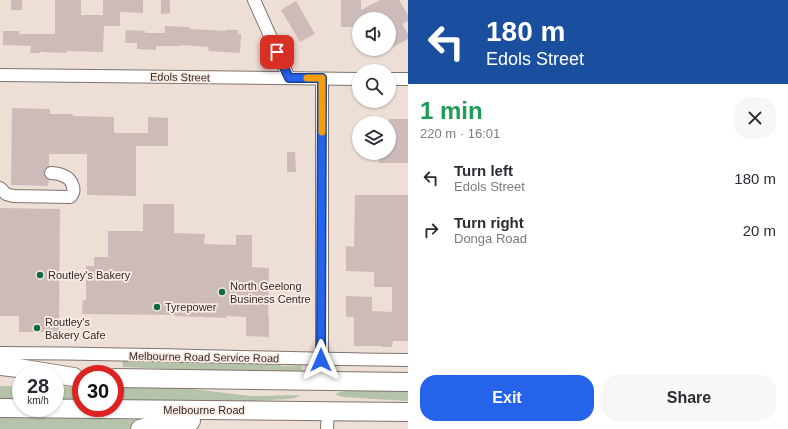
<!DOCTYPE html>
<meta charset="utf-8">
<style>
:root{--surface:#fff;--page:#f7f7f7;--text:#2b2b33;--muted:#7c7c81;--accent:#2563eb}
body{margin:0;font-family:Helvetica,sans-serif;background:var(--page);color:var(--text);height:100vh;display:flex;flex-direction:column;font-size:15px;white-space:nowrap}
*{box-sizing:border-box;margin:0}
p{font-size:13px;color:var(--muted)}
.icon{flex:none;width:22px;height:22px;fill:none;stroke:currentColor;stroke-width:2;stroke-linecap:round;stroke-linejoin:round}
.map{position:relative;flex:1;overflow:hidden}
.sheet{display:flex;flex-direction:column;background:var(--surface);width:380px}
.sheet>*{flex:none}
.banner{background:#1a4fa0;color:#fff;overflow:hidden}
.buttons{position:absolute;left:352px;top:12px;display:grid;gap:8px}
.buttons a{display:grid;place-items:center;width:44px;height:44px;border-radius:50%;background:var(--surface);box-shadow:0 1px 3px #0004;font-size:20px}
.speed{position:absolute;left:12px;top:365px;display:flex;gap:8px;font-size:20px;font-weight:700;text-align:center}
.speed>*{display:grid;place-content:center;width:52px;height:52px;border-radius:50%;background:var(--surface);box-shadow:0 1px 3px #0004;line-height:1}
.speed small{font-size:10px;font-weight:400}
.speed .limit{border:6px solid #d22;background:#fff;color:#111}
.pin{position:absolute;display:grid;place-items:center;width:34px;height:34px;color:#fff;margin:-17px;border-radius:8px;box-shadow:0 2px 6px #0006}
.me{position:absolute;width:44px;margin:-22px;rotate:0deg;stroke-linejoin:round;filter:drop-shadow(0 0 3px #0008)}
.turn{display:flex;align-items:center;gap:14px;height:84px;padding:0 12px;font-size:18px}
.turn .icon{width:52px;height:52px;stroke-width:2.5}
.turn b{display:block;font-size:28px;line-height:34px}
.round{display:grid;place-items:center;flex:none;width:42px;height:42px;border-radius:16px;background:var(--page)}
.headline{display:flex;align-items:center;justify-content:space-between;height:68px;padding:0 12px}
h1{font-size:24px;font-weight:700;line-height:30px;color:#1e9e55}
.cta{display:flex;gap:8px;margin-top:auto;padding:8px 12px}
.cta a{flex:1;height:46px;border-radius:16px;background:var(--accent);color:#fff;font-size:16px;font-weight:700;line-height:46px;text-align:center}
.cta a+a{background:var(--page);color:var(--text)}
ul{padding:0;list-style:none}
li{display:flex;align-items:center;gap:12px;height:52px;padding:0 12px}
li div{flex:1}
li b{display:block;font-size:15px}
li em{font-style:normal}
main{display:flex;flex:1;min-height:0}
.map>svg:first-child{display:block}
.green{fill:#b4c3a9}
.building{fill:#cdbbba}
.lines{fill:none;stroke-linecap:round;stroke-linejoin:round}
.minor-casing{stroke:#81736d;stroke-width:14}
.highway-casing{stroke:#81736d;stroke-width:20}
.minor{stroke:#fff;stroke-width:12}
.highway{stroke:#fff;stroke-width:18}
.route-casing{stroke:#184099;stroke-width:10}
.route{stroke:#2563eb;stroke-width:7}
.slow{stroke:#f59e0b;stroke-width:7}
.poi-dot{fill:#0c6a3e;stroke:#fbebe4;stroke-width:1.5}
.labels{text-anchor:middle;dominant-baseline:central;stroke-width:3.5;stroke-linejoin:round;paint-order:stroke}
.street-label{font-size:11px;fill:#312b28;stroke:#fbebe4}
.poi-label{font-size:11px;fill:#312b28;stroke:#fbebe4;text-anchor:start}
</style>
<main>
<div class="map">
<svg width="408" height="429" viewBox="0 0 408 429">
<rect width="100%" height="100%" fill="#edded6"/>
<g class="green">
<polygon points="122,360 233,363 280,362 281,366 302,365 301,371 194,370 123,367"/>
<rect x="0" y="386" width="21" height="15"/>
<polygon points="55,386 81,387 81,400 55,400"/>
<polygon points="115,387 183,388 251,396 301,395 295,398 287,399 254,401 115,401"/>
<polygon points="354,390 408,391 408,401 343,397 337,395 336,394 340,392"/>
<polygon points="0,416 147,420 153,429 0,429"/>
</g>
<g class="building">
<rect x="11" y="0" width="11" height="10"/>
<polygon points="55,0 81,0 81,15 103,15 103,0 143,0 143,13 120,12 120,26 104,26 103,52 67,51 67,53 40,52 40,53 30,53 31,46 3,45 3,31 20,31 19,34 55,34"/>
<polygon points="161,0 170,0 170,13 161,14"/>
<polygon points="341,0 361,0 361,10 380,0 399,0 408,15 408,21 402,24 408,34 408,39 389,49 389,19 359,19 359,27 341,27"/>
<polygon points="296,1 315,34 300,42 281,10"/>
<polygon points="165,26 190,27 190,29 226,31 226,30 238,30 238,34 241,34 240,53 208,51 209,47 181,45 181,46 156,46 156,50 137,49 137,43 125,43 126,30 145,31 145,33 165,33"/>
<polygon points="12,108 50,109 50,114 73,114 73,116 114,117 114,133 148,133 148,117 168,118 168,146 136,146 136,196 87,195 87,154 49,154 49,166 45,169 44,173 45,177 49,180 48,186 11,185"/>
<polygon points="389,119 408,119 408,163 379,163 379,153 389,153"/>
<polygon points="287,152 295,152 296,172 287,172"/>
<polygon points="355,195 408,195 408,341 393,341 392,347 382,347 382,346 354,346 354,317 346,317 346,296 372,297 372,311 392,312 392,287 374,287 374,272 346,271 346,246 354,247"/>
<polygon points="143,204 174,204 174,233 205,234 204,244 236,245 236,235 252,235 252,267 269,268 268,317 269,317 269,337 246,336 246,317 226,316 226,318 174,316 175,315 82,314 83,300 86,300 86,266 94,266 94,257 108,257 108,231 143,231"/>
<polygon points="0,208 60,209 59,332 19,332 19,316 0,316"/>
</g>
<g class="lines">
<g class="minor-casing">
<g id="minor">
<polyline points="254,0 289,78"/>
<polyline points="0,75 359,79"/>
<polyline points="389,79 408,79"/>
<path d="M0 188 6 194 13 196 70 197C77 191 72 179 64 176 60 174 56 173 51 173"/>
<path d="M0 353C136 353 272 359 408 360"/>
<polyline points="322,381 322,79"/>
<polyline points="327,429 328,411"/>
</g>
</g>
<g class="highway-casing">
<g id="highway">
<polyline points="0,366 18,368 74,377"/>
<polyline points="115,378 408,382"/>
<polyline points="0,408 408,412"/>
<polyline points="140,429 161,423 191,421"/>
</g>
</g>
<use href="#minor" class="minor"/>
<use href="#highway" class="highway"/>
</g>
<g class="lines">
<g class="route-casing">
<polyline id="route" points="277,52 289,78 322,78 321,360"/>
</g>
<use href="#route" class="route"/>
<polyline class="slow" points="307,78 322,78 322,132"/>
</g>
<g class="poi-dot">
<circle cx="40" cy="275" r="4"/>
<circle cx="222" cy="292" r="4"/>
<circle cx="157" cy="307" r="4"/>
<circle cx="37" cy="328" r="4"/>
</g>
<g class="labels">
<g class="street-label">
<text transform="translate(180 77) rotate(1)">Edols Street</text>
<text transform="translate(204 357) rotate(1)">Melbourne Road Service Road</text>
<text x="204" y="410">Melbourne Road</text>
</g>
<g class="poi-label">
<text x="48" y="275">Routley's Bakery</text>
<text x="230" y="286">North Geelong<tspan x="230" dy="13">Business Centre</tspan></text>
<text x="165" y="307">Tyrepower</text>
<text x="45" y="322">Routley's<tspan x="45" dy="13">Bakery Cafe</tspan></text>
</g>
</g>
</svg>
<div class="buttons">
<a><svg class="icon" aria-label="sound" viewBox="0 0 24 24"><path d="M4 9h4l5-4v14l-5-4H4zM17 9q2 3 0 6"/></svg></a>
<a><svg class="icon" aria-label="search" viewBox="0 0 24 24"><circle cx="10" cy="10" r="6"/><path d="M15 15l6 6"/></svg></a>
<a><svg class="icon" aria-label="layers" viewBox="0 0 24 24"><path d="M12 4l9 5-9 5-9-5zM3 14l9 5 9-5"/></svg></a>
</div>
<div class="speed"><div>28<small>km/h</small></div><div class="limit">30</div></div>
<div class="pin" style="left:277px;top:52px;background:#d93025"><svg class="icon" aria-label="arrive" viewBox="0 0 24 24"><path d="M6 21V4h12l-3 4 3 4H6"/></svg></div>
<svg class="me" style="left:321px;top:360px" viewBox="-20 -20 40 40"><path d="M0-17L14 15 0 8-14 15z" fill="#2563eb" stroke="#fff" stroke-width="4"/></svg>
</div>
<section class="sheet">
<div class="banner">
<div class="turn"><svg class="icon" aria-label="left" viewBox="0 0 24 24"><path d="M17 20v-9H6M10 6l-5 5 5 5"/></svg><div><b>180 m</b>Edols Street</div></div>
</div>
<div class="headline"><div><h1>1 min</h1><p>220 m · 16:01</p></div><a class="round"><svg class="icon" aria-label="close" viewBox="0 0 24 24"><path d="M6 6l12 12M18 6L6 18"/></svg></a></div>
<ul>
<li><svg class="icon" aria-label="left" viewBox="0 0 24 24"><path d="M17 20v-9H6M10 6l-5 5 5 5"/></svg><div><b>Turn left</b><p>Edols Street</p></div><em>180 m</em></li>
<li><svg class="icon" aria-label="right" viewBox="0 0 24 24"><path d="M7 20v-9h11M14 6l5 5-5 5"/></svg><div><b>Turn right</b><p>Donga Road</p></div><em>20 m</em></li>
</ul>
<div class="cta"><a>Exit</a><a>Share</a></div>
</section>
</main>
